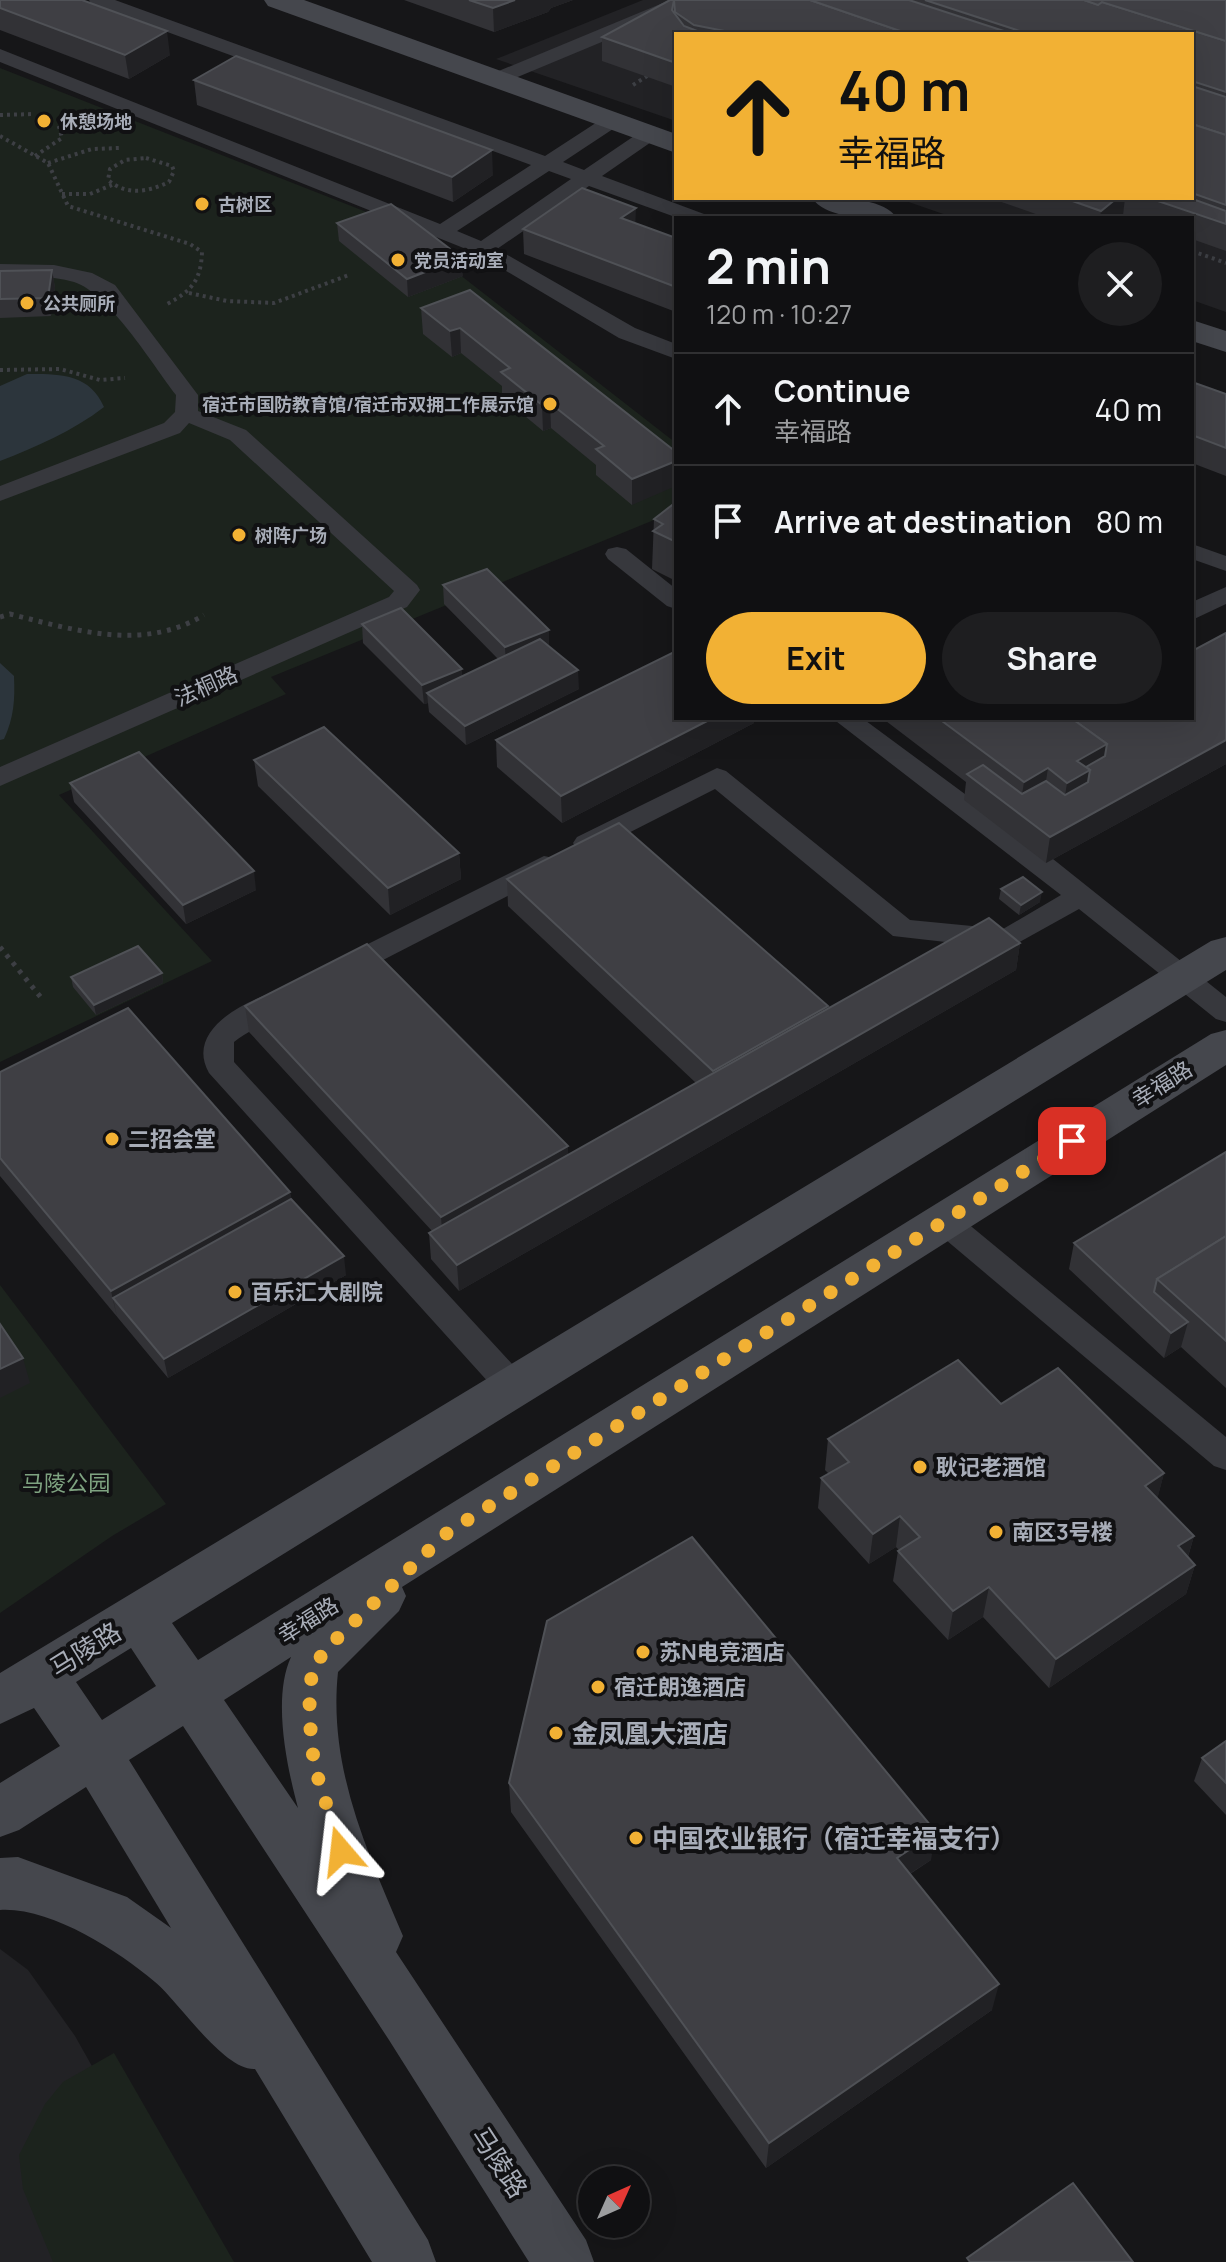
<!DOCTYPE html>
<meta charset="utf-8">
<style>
:root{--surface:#101012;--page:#1e1e20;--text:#f1f3f6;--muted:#9c9d9f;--line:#303032;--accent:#f2b134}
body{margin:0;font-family:Manrope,"Noto Sans SC",sans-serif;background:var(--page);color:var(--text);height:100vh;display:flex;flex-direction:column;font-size:30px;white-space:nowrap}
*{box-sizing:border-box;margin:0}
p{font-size:26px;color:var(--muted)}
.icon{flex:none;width:44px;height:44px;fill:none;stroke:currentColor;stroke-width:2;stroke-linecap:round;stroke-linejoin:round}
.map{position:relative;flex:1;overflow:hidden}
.panel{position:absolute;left:674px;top:216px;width:520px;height:504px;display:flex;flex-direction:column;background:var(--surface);border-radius:0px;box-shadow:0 8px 32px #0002,0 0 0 2px var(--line)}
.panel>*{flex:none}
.top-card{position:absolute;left:674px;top:32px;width:520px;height:168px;border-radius:0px;box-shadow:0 8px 32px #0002,0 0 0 2px var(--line);background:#f2b134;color:#111;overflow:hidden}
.needle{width:52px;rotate:45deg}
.buttons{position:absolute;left:578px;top:2166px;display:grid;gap:16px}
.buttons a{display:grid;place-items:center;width:72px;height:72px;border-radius:50%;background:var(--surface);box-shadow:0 8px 32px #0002,0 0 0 2px var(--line);font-size:40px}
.pin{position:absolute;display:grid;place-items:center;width:68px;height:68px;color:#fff;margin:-34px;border-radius:16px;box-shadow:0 4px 12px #0006}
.me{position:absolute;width:88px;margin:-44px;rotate:343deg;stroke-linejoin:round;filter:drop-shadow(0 0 6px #0008)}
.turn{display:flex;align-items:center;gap:28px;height:168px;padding:0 32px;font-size:36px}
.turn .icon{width:104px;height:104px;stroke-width:2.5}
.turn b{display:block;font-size:56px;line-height:68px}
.round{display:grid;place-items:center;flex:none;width:84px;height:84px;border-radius:42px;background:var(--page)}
.overview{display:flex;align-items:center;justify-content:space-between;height:136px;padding:0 32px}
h1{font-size:48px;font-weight:700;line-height:60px}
.primary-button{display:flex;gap:16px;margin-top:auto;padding:16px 32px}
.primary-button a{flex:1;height:92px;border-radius:48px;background:var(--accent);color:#111;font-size:32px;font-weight:700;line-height:92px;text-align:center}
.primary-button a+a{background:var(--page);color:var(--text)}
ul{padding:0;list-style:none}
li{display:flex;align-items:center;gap:24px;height:112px;padding:0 32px;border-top:2px solid var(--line)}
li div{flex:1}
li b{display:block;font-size:30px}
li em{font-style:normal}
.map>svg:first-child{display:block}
.built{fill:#222225}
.green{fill:#1c231d}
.water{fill:#2c353c}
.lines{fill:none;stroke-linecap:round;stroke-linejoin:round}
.path-far1{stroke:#3d3f44;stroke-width:4;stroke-dasharray:3 4;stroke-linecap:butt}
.path{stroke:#3d3f44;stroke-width:5;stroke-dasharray:4 6;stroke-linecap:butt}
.lane{fill:#37383d;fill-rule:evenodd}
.secondary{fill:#45474d;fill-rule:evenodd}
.wall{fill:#323236}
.shaded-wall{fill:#212124}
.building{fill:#3f3f44;stroke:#4f5156;stroke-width:2}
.route{stroke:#f2b134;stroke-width:14;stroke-dasharray:0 25.2}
.poi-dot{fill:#f2b134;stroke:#111113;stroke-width:3}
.labels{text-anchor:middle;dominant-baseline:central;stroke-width:8;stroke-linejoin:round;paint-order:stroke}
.far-poi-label{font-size:18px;font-weight:bold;fill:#a8adb8;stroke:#111113;text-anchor:start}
.street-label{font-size:22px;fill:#a8adb8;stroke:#111113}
.poi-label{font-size:22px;font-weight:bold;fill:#a8adb8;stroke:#111113;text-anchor:start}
.park-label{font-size:22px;fill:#7fa381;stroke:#111113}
.near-street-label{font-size:26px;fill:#a8adb8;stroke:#111113}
.near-poi-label{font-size:26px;font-weight:bold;fill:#a8adb8;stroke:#111113;text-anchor:start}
</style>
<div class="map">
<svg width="1226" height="2262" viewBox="0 0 1226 2262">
<rect width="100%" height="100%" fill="#161618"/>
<g class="built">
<polygon points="643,0 1226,0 1226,312 1192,300 1192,218 955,218 897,198 1192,198 1192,34 676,34 676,121 496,59"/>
<polygon points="0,1949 28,1970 75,2036 202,2262 0,2262"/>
</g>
<g class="green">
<polygon points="0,68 392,222 676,443 676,511 271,677 286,694 59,795 212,961 0,1062"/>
<polygon points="0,1285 166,1504 112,1536 0,1613"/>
<polygon points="114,2053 234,2262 53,2262 23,2189 19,2155 45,2104 63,2082"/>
</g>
<g class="water">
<path d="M27 374C59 374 89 373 104 407 73 431 36 447 0 461V386Z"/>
<path d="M0 663 14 676C15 700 14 717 4 739L0 740Z"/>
</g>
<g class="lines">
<g class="path-far1">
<polyline points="633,85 652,73"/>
<polyline points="0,115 35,114"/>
<path d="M0 136 48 163 68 206 190 244 202 252C201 280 192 291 167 304"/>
<polyline points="35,156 62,138 58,123"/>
<path d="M146 158 172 166 174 171 169 182C148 192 127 196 108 180L110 169 125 160Z"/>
<polyline points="48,163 92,149 119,148"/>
<polyline points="62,194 90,194 112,185"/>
<polyline points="1192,251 1226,263"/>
<polyline points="189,293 227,301 274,303 349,275"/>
<polyline points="0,370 60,369 100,380 125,378"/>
</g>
<g class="path">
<path d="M0 617 10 614C74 630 143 652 204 615"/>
<polyline points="0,947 43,1000"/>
</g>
<g class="lane">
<path d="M89 0H115L545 156 605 117H619L622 121 619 125 563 162 584 170 643 130H657L660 134 657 138 602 176 704 214 707 218H678L589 186 497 249 635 328 676 344V359L619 338 476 253 0 62V49L440 224 531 165 91 4ZM549 171 571 179 481 241 457 231Z"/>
<polygon points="670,0 695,0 693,4 503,83 489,83 486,79 489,75"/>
<path d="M0 264 54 265 92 273 115 285 198 395V411L246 430 417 585 420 590 407 607 0 786V767L389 597 394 591 230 440 189 423 180 433 0 501V486L164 423 175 412 176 395C152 364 109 293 74 282 50 275 25 277 0 276Z"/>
<polygon points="1192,544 1226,556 1226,571 1192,559"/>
<polygon points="617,547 626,549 676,589 676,609 667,606 608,559 605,554 608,549"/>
<polygon points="1226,587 1226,604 1192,620 1192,602"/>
<polygon points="832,718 862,718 1053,859 1226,997 1226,1022 1216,1019 1079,909 1007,949 893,936 715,789 597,849 587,852 577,849 573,843 577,837 717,768 726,771 910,920 1003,929 1061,895"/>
<polygon points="544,856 554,858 558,865 554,872 348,978 338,981 328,978 324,971 328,964"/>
<path d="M281 990 291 993 295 1000C287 1013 250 1029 234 1042V1062L524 1377 528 1386 524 1395 512 1399 500 1395 209 1073C184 1029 248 999 281 990Z"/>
<polygon points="944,1209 955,1213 1226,1437 1226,1470 1214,1466 933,1229 929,1221 933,1213"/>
</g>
<g class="secondary">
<polygon points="264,0 304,0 676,134 676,153 268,6"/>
<path d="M812 198C836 198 882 196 897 218 873 218 827 220 812 198Z"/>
<polygon points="1192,320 1226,331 1226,352 1192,341"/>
<path d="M1226 937V970L172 1623 198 1660 1211 1034 1226 1030V1065L402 1587 406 1596 399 1611 338 1672C328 1767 367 1851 403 1936L396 1952 586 2240 594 2262H529L389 2040 183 1726 129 1760 428 2240 436 2262H372L255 2069C224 2071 179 2002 155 1982 117 1950 50 1907 0 1910V1858L18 1857 127 1897 171 1928 86 1787 19 1830 0 1837V1783L60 1746 34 1708 0 1724V1673L1211 941ZM131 1648 156 1686 102 1720 76 1682ZM291 1657C272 1698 287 1767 298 1808L224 1700Z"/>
</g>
</g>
<g class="wall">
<polygon points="0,0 170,55 129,79 0,30"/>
<polygon points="404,0 573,0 551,8 548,12 494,32"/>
<polygon points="670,0 1226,0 1226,251 1192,239 1192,218 1131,218 1123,215 1119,218 1047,218 990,198 1192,198 1192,34 676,34 676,87 602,61 602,37"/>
<polygon points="194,80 493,175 453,202 197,105"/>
<polygon points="337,223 463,276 408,297 339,241"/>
<polygon points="636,223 676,238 676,312 524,254 523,229"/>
<polygon points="52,270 55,288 51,316 0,318 0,271"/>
<polygon points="470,290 676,452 632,505 596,475 596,465 551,428 543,431 502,397 502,386 461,353 452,357 423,334 421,308"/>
<polygon points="1192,382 1226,394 1226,476 1192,463"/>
<polygon points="676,502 676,581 652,569 654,519"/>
<polygon points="443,585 549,630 549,646 579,689 466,745 429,712 428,703 424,704 363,643 362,624 463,676 498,659 444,604"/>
<polygon points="1226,633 1226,764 1046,863 964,800 966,782 882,718 1192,718"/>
<polygon points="754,723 562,823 497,767 496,740"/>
<polygon points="254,760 459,853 461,879 390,915 258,786"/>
<polygon points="70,783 256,890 186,924 74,802"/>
<polygon points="507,879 828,1006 828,1009 1020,943 1016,970 459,1291 431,1259 429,1233 432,1231 249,1032 245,1006 568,1155 696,1083 508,906"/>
<polygon points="1001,889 1040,902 1019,915 999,899"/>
<polygon points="162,973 163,983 96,1015 73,987 71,977"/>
<polygon points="0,1072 290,1192 291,1199 346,1275 168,1378 0,1176"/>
<polygon points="1226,1152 1226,1388 1181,1347 1164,1358 1069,1269 1074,1243"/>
<polygon points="1001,1404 1164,1473 1157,1499 1194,1536 1188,1557 1195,1565 1186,1594 1049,1688 983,1617 948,1640 893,1581 898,1551 899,1550 896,1547 869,1564 818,1508 821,1478 829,1474 825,1470 828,1439"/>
<polygon points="1226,1741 1226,1815 1194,1781 1202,1758"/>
<polygon points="509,1783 931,1860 910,1874 992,2010 766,2168 511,1812"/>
</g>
<g class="shaded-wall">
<polygon points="506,0 573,0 551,8 548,12 494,32 493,8"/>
<polygon points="167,31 170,55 129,79 125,55"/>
<polygon points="492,150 493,175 453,202 452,177"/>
<polygon points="1117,198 1125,198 1123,215 1119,218 1100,218 1101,211"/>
<polygon points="636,208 635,233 621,218"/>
<polygon points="462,258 463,276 408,297 407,279"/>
<polygon points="52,270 55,288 51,316 48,298"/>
<polygon points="460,328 461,353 452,357 450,331"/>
<polygon points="550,403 551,428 543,431 542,405"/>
<polygon points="676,461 676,486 632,505 632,479"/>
<polygon points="549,630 549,649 506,666 505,647"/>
<polygon points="462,669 463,688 427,693 428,703 424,704 422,685"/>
<polygon points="578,670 579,689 466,745 465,726"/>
<polygon points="713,718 754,718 754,723 562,823 561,796"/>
<polygon points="1226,740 1226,764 1046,863 1050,837"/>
<polygon points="1107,744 1100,783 1061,822 1067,783 1077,761"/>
<polygon points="1048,768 1042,807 1019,813 1024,782"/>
<polygon points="459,853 461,879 390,915 388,888"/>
<polygon points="254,871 256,890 186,924 183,905"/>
<polygon points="1042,892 1040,902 1019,915 1021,905"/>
<polygon points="1020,943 1016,970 459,1291 457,1265"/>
<polygon points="162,973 163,983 96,1015 94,1005"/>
<polygon points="828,1006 826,1033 712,1097 713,1071"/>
<polygon points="568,1146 568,1172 443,1243 441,1217"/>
<polygon points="290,1192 294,1218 113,1298 117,1317 111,1291"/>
<polygon points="344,1256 346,1275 168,1378 164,1359"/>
<polygon points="1188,1322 1181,1347 1164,1358 1171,1333"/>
<polygon points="23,1358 30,1383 0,1398 0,1369"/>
<polygon points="1164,1473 1156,1504 1145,1486"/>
<polygon points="900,1516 896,1547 869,1564 873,1534"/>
<polygon points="1194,1536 1185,1566 1178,1546"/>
<polygon points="1195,1565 1186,1594 1049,1688 1056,1659"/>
<polygon points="989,1587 983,1617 948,1640 953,1611"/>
<polygon points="936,1832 931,1860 892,1885 897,1858"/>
<polygon points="999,1984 992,2010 766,2168 769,2143"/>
</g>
<g class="building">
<polygon points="0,0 82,0 167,31 125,55 0,8"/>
<polygon points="469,0 515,0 493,8"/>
<polygon points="670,0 674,0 672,10 684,26 705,34 676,34 676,63 602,37"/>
<polygon points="674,0 810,0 909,34 740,34 694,25 675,12"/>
<polygon points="810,0 909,0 1013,34 909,34"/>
<polygon points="925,0 1084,0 1098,5 1102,2 1226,41 1226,92 1192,81 1192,34 1029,34"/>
<polygon points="1084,0 1226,0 1226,41 1102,2 1098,5"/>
<polygon points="236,56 492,150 452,177 194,80"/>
<polygon points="1192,86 1226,97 1226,135 1192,124"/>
<polygon points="1192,124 1226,135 1226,205 1192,193"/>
<polygon points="582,188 636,208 621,218 676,238 676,287 523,229"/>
<polygon points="1064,198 1117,198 1101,211"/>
<polygon points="1149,198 1190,198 1226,211 1226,224"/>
<polygon points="391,204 462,258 407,279 337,223"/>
<polygon points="52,270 48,298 0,299 0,271"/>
<polygon points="470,290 676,452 676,461 632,479 596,449 604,446 550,403 542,405 501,372 510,368 460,328 450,331 421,308"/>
<polygon points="1192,382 1226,394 1226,448 1192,435"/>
<polygon points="676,502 676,542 653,531 663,524 654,519"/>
<polygon points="487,569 549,630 505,647 443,585"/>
<polygon points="401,608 462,669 422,685 362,624"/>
<polygon points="1226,633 1226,740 1050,837 967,774 983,765 1022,794 1046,781 1065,795 1088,782 1090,770 1086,767 1105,756 1107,744 1071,718 1192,718 1192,651"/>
<polygon points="540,639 578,670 465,726 427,693"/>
<polygon points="676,651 676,718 713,718 561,796 496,740"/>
<polygon points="938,718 1071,718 1107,744 1077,761 1090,770 1067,783 1048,768 1024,782"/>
<polygon points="324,727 459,853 388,888 254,760"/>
<polygon points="139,752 254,871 183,905 70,783"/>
<polygon points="619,823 828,1006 713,1071 507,879"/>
<polygon points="1023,877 1042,892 1021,905 1001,889"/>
<polygon points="989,918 1020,943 457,1265 429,1233"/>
<polygon points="367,944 568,1146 441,1217 245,1006"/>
<polygon points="138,946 162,973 94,1005 71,977"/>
<polygon points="128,1008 290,1192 111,1291 0,1158 0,1072"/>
<polygon points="1226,1152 1226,1236 1157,1279 1154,1292 1188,1322 1171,1333 1074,1243"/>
<polygon points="291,1199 344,1256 164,1359 113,1298"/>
<polygon points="1226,1236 1226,1341 1157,1279"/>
<polygon points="0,1324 23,1358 0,1369"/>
<polygon points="958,1360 1001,1404 1058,1368 1164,1473 1145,1486 1194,1536 1178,1546 1195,1565 1056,1659 989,1587 953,1611 898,1551 920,1537 900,1516 873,1534 821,1478 849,1462 828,1439"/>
<polygon points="692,1537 936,1832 897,1858 999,1984 769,2143 509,1783 547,1621"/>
<polygon points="1226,1741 1226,1783 1202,1758"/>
<polygon points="1073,2183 1133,2262 970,2262 967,2258"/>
</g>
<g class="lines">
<polyline class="route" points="341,1851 314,1765 309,1713 312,1668 329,1646 448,1532 1072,1141"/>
</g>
<g class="poi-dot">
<circle cx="44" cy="121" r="8"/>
<circle cx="202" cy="204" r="8"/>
<circle cx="398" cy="260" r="8"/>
<circle cx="27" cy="303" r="8"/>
<circle cx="550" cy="404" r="8"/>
<circle cx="239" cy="535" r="8"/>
<circle cx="112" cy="1139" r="8"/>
<circle cx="235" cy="1292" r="8"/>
<circle cx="920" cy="1467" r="8"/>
<circle cx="996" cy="1532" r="8"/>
<circle cx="643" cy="1652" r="8"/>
<circle cx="598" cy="1687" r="8"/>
<circle cx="556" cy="1733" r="8"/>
<circle cx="636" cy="1838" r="8"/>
</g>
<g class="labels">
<g class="far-poi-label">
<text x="60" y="121">休憩场地</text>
<text x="218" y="204">古树区</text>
<text x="414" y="260">党员活动室</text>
<text x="43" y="303">公共厕所</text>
<text x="534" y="404" text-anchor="end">宿迁市国防教育馆/宿迁市双拥工作展示馆</text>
<text x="255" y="535">树阵广场</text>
</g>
<g class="street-label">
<text transform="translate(206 686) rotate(-24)">法桐路</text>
<text transform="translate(1162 1084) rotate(-32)">幸福路</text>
<text transform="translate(308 1620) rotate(-32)">幸福路</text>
</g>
<g class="poi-label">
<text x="128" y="1139">二招会堂</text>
<text x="251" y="1292">百乐汇大剧院</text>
<text x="936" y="1467">耿记老酒馆</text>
<text x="1012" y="1532">南区3号楼</text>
<text x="659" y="1652">苏N电竞酒店</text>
<text x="614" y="1687">宿迁朗逸酒店</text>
</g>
<g class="park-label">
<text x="66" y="1483">马陵公园</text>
</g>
<g class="near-street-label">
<text transform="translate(85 1649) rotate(-32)">马陵路</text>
<text transform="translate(500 2162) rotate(57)">马陵路</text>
</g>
<g class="near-poi-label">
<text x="572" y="1733">金凤凰大酒店</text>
<text x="652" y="1838">中国农业银行（宿迁幸福支行）</text>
</g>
</g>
</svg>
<div class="buttons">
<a><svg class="needle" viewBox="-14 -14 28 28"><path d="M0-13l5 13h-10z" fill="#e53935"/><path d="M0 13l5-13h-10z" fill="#9c9d9f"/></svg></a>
</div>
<div class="pin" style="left:1072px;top:1141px;background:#d93025"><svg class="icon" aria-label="arrive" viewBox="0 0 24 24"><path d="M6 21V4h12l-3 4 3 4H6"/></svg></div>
<svg class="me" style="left:341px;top:1851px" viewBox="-20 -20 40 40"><path d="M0-17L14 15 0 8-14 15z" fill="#f2b134" stroke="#fff" stroke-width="4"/></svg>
<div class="top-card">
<div class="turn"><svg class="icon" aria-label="ahead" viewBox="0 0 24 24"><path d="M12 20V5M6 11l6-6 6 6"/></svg><div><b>40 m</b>幸福路</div></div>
</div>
<section class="panel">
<div class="overview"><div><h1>2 min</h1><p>120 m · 10:27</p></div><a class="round"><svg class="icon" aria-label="close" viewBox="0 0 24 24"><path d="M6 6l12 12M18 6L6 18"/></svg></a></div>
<ul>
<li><svg class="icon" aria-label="ahead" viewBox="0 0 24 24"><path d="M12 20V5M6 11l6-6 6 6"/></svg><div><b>Continue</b><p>幸福路</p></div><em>40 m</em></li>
<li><svg class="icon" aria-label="arrive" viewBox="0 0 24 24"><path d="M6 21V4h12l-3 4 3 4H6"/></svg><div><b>Arrive at destination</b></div><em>80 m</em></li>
</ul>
<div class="primary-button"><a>Exit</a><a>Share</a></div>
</section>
</div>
